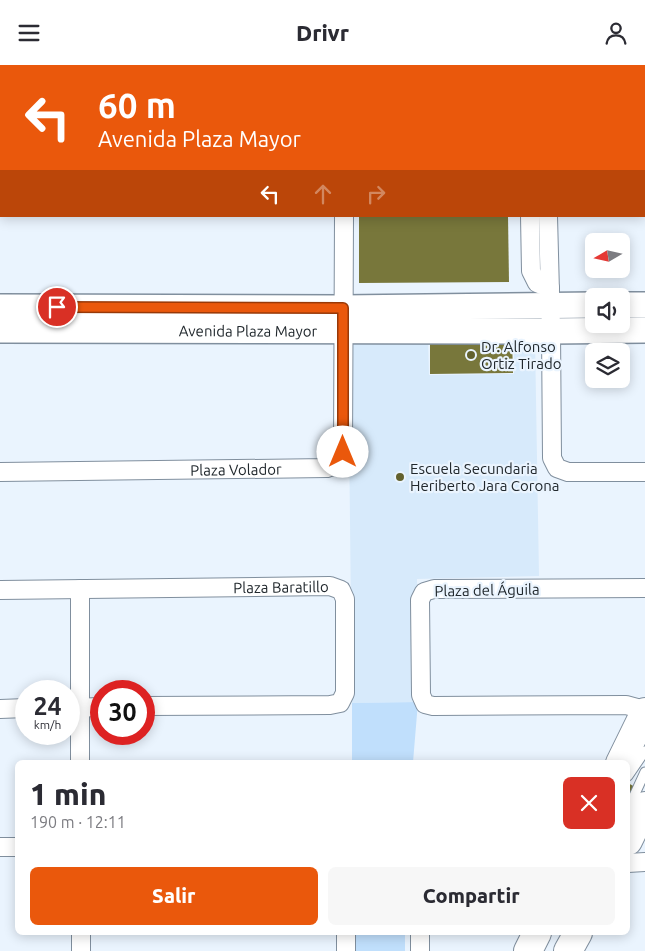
<!DOCTYPE html>
<html lang="es">
<meta charset="utf-8">
<style>
:root{--surface:#fff;--page:#f7f7f7;--text:#2b2b33;--muted:#7c7c81;--accent:#ea580c}
body{margin:0;font-family:Ubuntu,sans-serif;background:var(--page);color:var(--text);height:100vh;display:flex;flex-direction:column;font-size:19px;white-space:nowrap}
*{box-sizing:border-box;margin:0}
p{font-size:16px;color:var(--muted)}
.icon{flex:none;width:28px;height:28px;fill:none;stroke:currentColor;stroke-width:2;stroke-linecap:round;stroke-linejoin:round}
.map{position:relative;flex:1;overflow:hidden}
.details{position:absolute;left:15px;top:695px;width:615px;height:175px;display:flex;flex-direction:column;background:var(--surface);border-radius:8px;box-shadow:0 2px 12px #0003}
.details>*{flex:none}
.guide{position:absolute;left:0px;top:0px;width:645px;height:152px;box-shadow:0 2px 12px #0003;background:#ea580c;color:#fff;overflow:hidden}
.needle{width:32px;rotate:261deg}
.controls{position:absolute;left:585px;top:168px;display:grid;gap:10px}
.controls a{display:grid;place-items:center;width:45px;height:45px;border-radius:8px;background:var(--surface);box-shadow:0 2px 12px #0003;font-size:25px}
.speed{position:absolute;left:15px;top:615px;display:flex;gap:10px;font-size:25px;font-weight:700;text-align:center}
.speed>*{display:grid;place-content:center;width:65px;height:65px;border-radius:50%;background:var(--surface);box-shadow:0 2px 12px #0003;line-height:1}
.speed small{font-size:12px;font-weight:400}
.speed .limit{border:8px solid #d22;background:#fff;color:#111}
.pin{position:absolute;display:grid;place-items:center;width:42px;height:42px;color:#fff;margin:-21px;border:2px solid #fff;border-radius:50%;box-shadow:0 1px 5px #0007}
.me{position:absolute;width:55px;margin:-28px;rotate:0deg;stroke-linejoin:round;filter:drop-shadow(0 0 4px #0008)}
.turn{display:flex;align-items:center;gap:18px;height:105px;padding:0 15px;font-size:22px}
.turn .icon{width:65px;height:65px;stroke-width:2.5}
.turn b{display:block;font-size:35px;line-height:42px}
.lanes{display:flex;align-items:center;height:48px;padding:0 15px;background:#0003;justify-content:center;gap:25px;direction:ltr}
.lanes .off{opacity:.35}
.round{display:grid;place-items:center;flex:none;width:52px;height:52px;border-radius:8px;background:var(--page)}
.head{display:flex;align-items:center;justify-content:space-between;height:85px;padding:0 15px}
h1{font-size:30px;font-weight:800;line-height:38px}
.button{display:flex;gap:10px;margin-top:auto;padding:10px 15px}
.button a{flex:1;height:58px;border-radius:8px;background:var(--accent);color:#fff;font-size:20px;font-weight:800;line-height:58px;text-align:center}
.button a+a{background:var(--page);color:var(--text)}
header{display:flex;justify-content:space-between;align-items:center;height:65px;padding:0 15px;background:var(--surface);font-size:22px;font-weight:800}
.map>svg:first-child{display:block}
.built{fill:#d7eafb}
.green{fill:#c0dffc}
.building{fill:#78773b}
.lines{fill:none;stroke-linecap:round;stroke-linejoin:round}
.lane-casing{stroke:#808f9e;stroke-width:11}
.street-casing{stroke:#808f9e;stroke-width:20}
.secondary-casing{stroke:#808f9e;stroke-width:28}
.primary-casing{stroke:#808f9e;stroke-width:30}
.lane{stroke:#fff;stroke-width:9}
.street{stroke:#fff;stroke-width:18}
.secondary{stroke:#fff;stroke-width:25}
.primary{stroke:#fff;stroke-width:28}
.route-casing{stroke:#983908;stroke-width:12}
.route{stroke:#ea580c;stroke-width:9}
.poi-dot{fill:#62612e;stroke:#eaf4fe;stroke-width:2}
.labels{text-anchor:middle;dominant-baseline:central;stroke-width:4.5;stroke-linejoin:round;paint-order:stroke}
.street-label{font-size:15px;fill:#21282d;stroke:#eaf4fe}
.poi-label{font-size:15px;fill:#21282d;stroke:#eaf4fe;text-anchor:start}
</style>
<header><svg class="icon" aria-label="menu" viewBox="0 0 24 24"><path d="M4 6h16M4 12h16M4 18h16"/></svg>Drivr<svg class="icon" aria-label="person" viewBox="0 0 24 24"><circle cx="12" cy="8" r="4"/><path d="M4 21q1-7 8-7t8 7"/></svg></header>
<div class="map">
<svg width="645" height="886" viewBox="0 0 645 886">
<rect width="100%" height="100%" fill="#eaf4fe"/>
<polygon class="built" points="428,273 429,310 514,309 514,275 535,274 539,511 417,514 418,637 352,638 348,274"/>
<g class="green">
<polygon points="418,637 413,697 352,698 352,638"/>
<rect x="352" y="868" width="53" height="18"/>
</g>
<g class="building">
<polygon points="359,151 508,151 509,217 359,218"/>
<polygon points="512,272 513,308 430,309 430,273"/>
<polygon points="628,718 635,722 628,746"/>
</g>
<g class="lines">
<g class="lane-casing">
<g id="lane">
<polyline points="628,711 645,686"/>
<polyline points="628,744 645,707"/>
</g>
</g>
<g class="street-casing">
<g id="street">
<polyline points="475,0 475,1"/>
<polyline points="549,1 549,0"/>
<polyline points="0,11 1,11"/>
<polyline points="644,18 645,18"/>
<polyline points="0,128 1,128"/>
<polyline points="644,130 645,130"/>
<polyline points="530,151 531,206 537,218 550,223"/>
<polyline points="548,151 551,266 552,393 557,403 568,407 645,407"/>
<path id="s1" d="M0 407 327 403 338 399 343 387 344 151"/>
<polyline points="645,523 434,524 424,527 420,535 421,630 425,639 433,641 626,640 645,645"/>
<polyline points="80,524 80,698"/>
<path id="s2" d="M0 525 330 521 341 525 345 534V628L340 638 330 640 144 641"/>
<polyline points="69,643 101,642"/>
<polyline points="0,644 26,643"/>
<polyline points="0,782 18,782"/>
<polyline points="628,798 645,797"/>
<polyline points="81,868 81,886"/>
<polyline points="346,868 346,886"/>
<polyline points="420,868 420,886"/>
</g>
</g>
<g class="secondary-casing">
<g id="secondary">
<polyline points="621,240 645,240"/>
<polyline points="0,242 343,243 594,240"/>
<path id="s3" d="M0 265 551 266 645 265"/>
</g>
</g>
<g class="primary-casing">
<g id="primary">
<polyline points="32,1 33,0"/>
<polyline points="0,93 1,90"/>
<polyline points="620,698 645,647"/>
<polyline points="628,776 645,741"/>
<polyline points="528,886 537,868"/>
<polyline points="568,886 578,868"/>
</g>
</g>
<use href="#lane" class="lane"/>
<use href="#street" class="street"/>
<use href="#secondary" class="secondary"/>
<use href="#primary" class="primary"/>
</g>
<g class="lines">
<g class="route-casing">
<polyline id="route" points="57,242 343,243 343,387"/>
</g>
<use href="#route" class="route"/>
</g>
<g class="poi-dot">
<circle cx="471" cy="290" r="5"/>
<circle cx="400" cy="412" r="5"/>
</g>
<g class="labels">
<g class="street-label">
<text stroke="none"><textPath href="#s3" startOffset="248">Avenida Plaza Mayor</textPath></text>
<text stroke="none"><textPath href="#s1" startOffset="236">Plaza Volador</textPath></text>
<text stroke="none"><textPath href="#s2" startOffset="281">Plaza Baratillo</textPath></text>
<text transform="translate(487 525) rotate(-1)">Plaza del Águila</text>
</g>
<g class="poi-label">
<text x="481" y="281">Dr. Alfonso<tspan x="481" dy="17">Ortiz Tirado</tspan></text>
<text x="410" y="403">Escuela Secundaria<tspan x="410" dy="17">Heriberto Jara Corona</tspan></text>
</g>
</g>
</svg>
<div class="controls">
<a><svg class="needle" viewBox="-14 -14 28 28"><path d="M0-13l5 13h-10z" fill="#e53935"/><path d="M0 13l5-13h-10z" fill="#7c7c81"/></svg></a>
<a><svg class="icon" aria-label="sound" viewBox="0 0 24 24"><path d="M4 9h4l5-4v14l-5-4H4zM17 9q2 3 0 6"/></svg></a>
<a><svg class="icon" aria-label="layers" viewBox="0 0 24 24"><path d="M12 4l9 5-9 5-9-5zM3 14l9 5 9-5"/></svg></a>
</div>
<div class="speed"><div>24<small>km/h</small></div><div class="limit">30</div></div>
<div class="pin" style="left:57px;top:242px;background:#d93025"><svg class="icon" aria-label="arrive" viewBox="0 0 24 24"><path d="M6 21V4h12l-3 4 3 4H6"/></svg></div>
<svg class="me" style="left:343px;top:387px" viewBox="-20 -20 40 40"><circle r="19" fill="#fff"/><path d="M0-13L10 11 0 6-10 11z" fill="#ea580c"/></svg>
<div class="guide">
<div class="turn"><svg class="icon" aria-label="left" viewBox="0 0 24 24"><path d="M17 20v-9H6M10 6l-5 5 5 5"/></svg><div><b>60 m</b>Avenida Plaza Mayor</div></div>
<div class="lanes"><svg class="icon" aria-label="left" viewBox="0 0 24 24"><path d="M17 20v-9H6M10 6l-5 5 5 5"/></svg><svg class="icon off" aria-label="ahead" viewBox="0 0 24 24"><path d="M12 20V5M6 11l6-6 6 6"/></svg><svg class="icon off" aria-label="right" viewBox="0 0 24 24"><path d="M7 20v-9h11M14 6l5 5-5 5"/></svg></div>
</div>
<section class="details">
<div class="head"><div><h1>1 min</h1><p>190 m · 12:11</p></div><a class="round" style="background:#d93025;color:#fff"><svg class="icon" aria-label="close" viewBox="0 0 24 24"><path d="M6 6l12 12M18 6L6 18"/></svg></a></div>
<div class="button"><a>Salir</a><a>Compartir</a></div>
</section>
</div>
